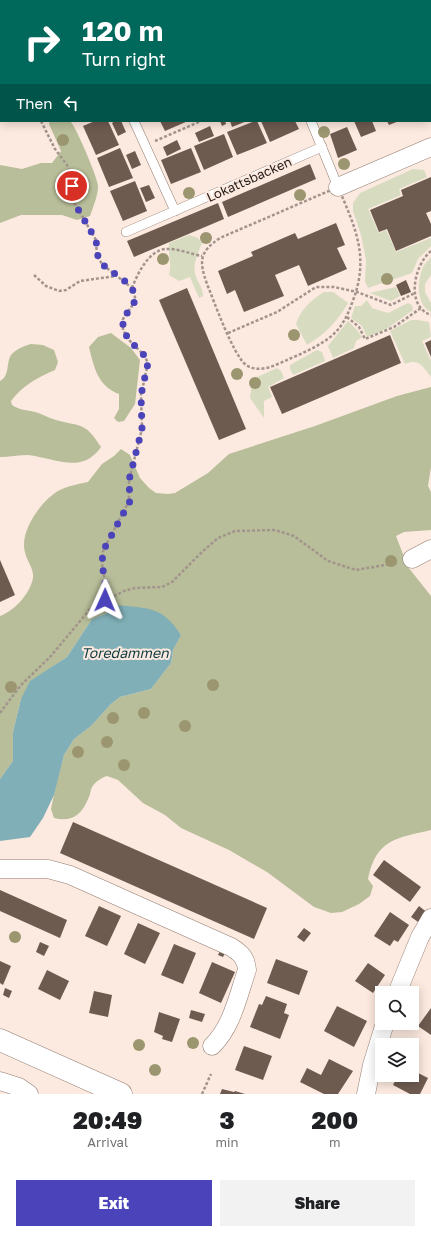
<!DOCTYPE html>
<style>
:root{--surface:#fff;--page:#f2f2f2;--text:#202124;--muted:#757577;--accent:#4b43b9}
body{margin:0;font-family:"Golos Text",sans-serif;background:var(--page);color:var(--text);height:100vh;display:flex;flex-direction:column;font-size:15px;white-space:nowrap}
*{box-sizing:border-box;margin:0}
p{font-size:13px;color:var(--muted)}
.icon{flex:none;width:22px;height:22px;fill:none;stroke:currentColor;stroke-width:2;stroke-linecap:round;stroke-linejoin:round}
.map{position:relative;height:1094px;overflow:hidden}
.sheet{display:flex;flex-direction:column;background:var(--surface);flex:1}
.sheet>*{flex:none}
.guide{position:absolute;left:0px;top:0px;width:431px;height:122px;box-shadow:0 2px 10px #0003;background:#00695c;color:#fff;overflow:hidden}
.buttons{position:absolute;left:375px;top:986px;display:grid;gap:8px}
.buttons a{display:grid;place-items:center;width:44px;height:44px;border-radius:0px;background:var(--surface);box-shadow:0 2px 10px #0003;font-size:20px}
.pin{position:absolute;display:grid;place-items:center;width:34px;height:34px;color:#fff;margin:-17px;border:2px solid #fff;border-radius:50%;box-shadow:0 1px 4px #0007}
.me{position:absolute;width:44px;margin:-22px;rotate:1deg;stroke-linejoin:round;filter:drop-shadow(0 0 3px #0008)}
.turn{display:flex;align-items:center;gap:14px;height:84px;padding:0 16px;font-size:18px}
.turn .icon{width:52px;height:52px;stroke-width:2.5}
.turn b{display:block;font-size:28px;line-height:34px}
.then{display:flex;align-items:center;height:38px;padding:0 16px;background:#0003;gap:8px;font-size:15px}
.eta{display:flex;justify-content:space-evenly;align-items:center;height:68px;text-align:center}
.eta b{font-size:24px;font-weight:800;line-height:28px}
.cta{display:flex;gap:8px;margin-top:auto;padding:8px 16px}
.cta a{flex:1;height:46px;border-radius:0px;background:var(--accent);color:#fff;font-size:16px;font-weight:800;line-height:46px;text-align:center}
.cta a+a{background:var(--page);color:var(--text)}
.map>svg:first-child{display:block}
.green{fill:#d7dcc1}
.forest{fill:#b8be99}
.water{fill:#80afb7}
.building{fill:#6e5b50}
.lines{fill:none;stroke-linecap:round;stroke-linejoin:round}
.service-casing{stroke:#927d72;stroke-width:10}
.minor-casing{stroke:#927d72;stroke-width:19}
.tertiary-casing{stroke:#927d72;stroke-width:23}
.path{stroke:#a2948c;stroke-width:2.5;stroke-dasharray:3 2;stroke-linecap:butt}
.service{stroke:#fff;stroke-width:9}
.minor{stroke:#fff;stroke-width:18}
.tertiary{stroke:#fff;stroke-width:22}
.tree{fill:#9b9670}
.route{stroke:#4b43b9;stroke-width:7;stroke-dasharray:0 12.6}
.labels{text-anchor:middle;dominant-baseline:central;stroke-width:4;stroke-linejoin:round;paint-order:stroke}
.street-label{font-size:13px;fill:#221a16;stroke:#fce9df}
.water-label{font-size:14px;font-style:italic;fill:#0e3b42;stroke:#fce9df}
</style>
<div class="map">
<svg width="431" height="1094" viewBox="0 0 431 1094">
<rect width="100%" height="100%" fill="#fce9df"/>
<g class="green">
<polygon points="413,169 424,170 427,177 399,189 401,195 368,209 379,233 386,230 396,252 431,238 431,246 418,259 412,273 368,288 365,281 366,260 361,235 353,211 353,203 360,193"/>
<path d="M189 235 198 238 202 243C198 253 193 263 195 274 197 282 203 287 203 296L199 298 190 277 179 281 169 275C172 263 168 255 169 243Z"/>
<path d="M431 257V275L425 284V292L431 303V312C416 305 417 281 423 267 425 263 429 260 431 257Z"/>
<polygon points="396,287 400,296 391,301 370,293"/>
<path d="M324 292H333L348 303C337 322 325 334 307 345L296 324C300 310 312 299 324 292Z"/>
<polygon points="367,300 372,308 388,313 408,303 412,305 413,310 388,328 367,337 362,326 351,318 355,306 361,306"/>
<path d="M411 320H418L429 322 431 337 422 341 431 361V377C423 367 419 358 405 364L390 331Z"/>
<polygon points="348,321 357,330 362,337 356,341 354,348 333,358 328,346"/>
<polygon points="317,350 322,352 325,361 293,375 290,369 290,365"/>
<polygon points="277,368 281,371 284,378 268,387 272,397 264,401 264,418 250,398 252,383 255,378"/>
</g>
<g class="forest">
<path d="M50 121H70C76 126 98 179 98 186 98 196 93 207 90 216L77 220 62 215H21L0 223V165L22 169 41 163H52L61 151 49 124Z"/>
<path d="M111 333 131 348 140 360 135 404 124 421 118 422 114 418 119 409V394C98 386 94 368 89 347L98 337Z"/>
<path d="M31 344 43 345 54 350 58 362 55 370C38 377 22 386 11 401L12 405C20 410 26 410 35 412 42 414 49 418 56 420 82 427 85 422 101 447 82 475 55 458 28 455 19 455 9 457 0 457V381C10 376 6 363 11 355 16 349 24 346 31 344Z"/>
<path d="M431 387V467L428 486 431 492V530L404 532 396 536 408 567 431 596V830C397 838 376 839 368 879L373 886 370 896 359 904 342 912 331 913 314 907 267 872 229 850 181 828 165 815 143 803 118 780 107 776C101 778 95 782 92 787 90 791 90 796 88 799 81 816 71 822 54 818L51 809 56 785 64 755 74 739 91 726 111 704 120 697 151 689 171 663 173 650 181 634 118 605 105 614 92 619 67 657 52 667 21 699 13 732V761L0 779V616C14 611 30 594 33 578 34 568 27 562 25 552 19 532 41 501 58 491 67 486 78 484 88 482L102 464 114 456 121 449 130 455 140 478 149 488 156 493 168 494 175 493 208 473 229 454 315 426 397 396Z"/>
</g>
<path class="water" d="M118 605C150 609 162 606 181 635L173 650 171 663 151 689 120 697 111 704 91 726 74 739 64 755 54 795 43 818 30 837 0 841V779L13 761V732L21 699 30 681 67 657 92 619 105 614Z"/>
<g class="building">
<polygon points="95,121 108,121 119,145 96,155 83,126"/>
<polygon points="115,121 121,121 126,132 118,136 112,123"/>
<polygon points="160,121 188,121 165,131"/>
<polygon points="220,121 225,121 226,124 222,126"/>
<polygon points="230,121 247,121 232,127"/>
<polygon points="255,121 257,121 267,143 237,155 227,132"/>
<polygon points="261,121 295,121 299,129 270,142"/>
<polygon points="354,121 372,121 376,131 361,137"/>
<polygon points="387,121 399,121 389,125"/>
<polygon points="210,126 214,136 199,142 195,133"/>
<polygon points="347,127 357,150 338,158 330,134"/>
<polygon points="224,134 233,157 204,170 194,146"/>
<polygon points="177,140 181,149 167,156 163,147"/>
<polygon points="120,148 133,178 109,187 97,158"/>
<polygon points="191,148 201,172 171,184 161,160"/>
<polygon points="135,151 141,165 132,169 126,155"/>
<polygon points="310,164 316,179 228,217 222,202"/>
<polygon points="431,177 431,211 426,213 431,224 431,236 396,251 387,229 379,232 370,210 403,196 401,190"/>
<polygon points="135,181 147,211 123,221 110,191"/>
<polygon points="149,185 155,198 146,202 140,188"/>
<polygon points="218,203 224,219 134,257 127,241"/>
<polygon points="336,223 345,245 337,248 347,269 308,286 299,265 275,275 284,296 244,312 235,290 227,294 218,271 253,256 251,252 295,233 298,239"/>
<polygon points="406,280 411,292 401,296 396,285"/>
<polygon points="187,288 246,429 219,440 159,300"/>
<polygon points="390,335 401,363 282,414 270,387"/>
<polygon points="431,340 431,357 425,343"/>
<polygon points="0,560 15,595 0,602"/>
<polygon points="73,822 267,908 254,939 60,853"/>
<polygon points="384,860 421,887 410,902 373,875"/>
<polygon points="0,890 67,920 60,938 0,911"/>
<polygon points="99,906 121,916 107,946 85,936"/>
<polygon points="419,906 429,914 421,924 411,917"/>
<polygon points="390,912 409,925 398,942 394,940 390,946 374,936"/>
<polygon points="138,923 160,933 145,964 124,954"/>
<polygon points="304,928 311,933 304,942 297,937"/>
<polygon points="40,942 49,946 44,956 36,952"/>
<polygon points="174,944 196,953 183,984 161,975"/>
<polygon points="220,951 225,953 223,957 218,955"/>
<polygon points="276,959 308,971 299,995 267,983"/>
<polygon points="0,961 11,966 3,985 0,983"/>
<polygon points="212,962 235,972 221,1003 199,993"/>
<polygon points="368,963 385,975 373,993 355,981"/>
<polygon points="47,970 69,981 60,1000 38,989"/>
<polygon points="5,988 12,991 9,998 3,995"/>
<polygon points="94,991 112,995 108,1017 89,1013"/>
<polygon points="266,996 287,1004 284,1013 289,1015 280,1039 250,1027 259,1004 262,1005"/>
<polygon points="337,1006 367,1021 354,1047 324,1031"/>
<polygon points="431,1008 431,1035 418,1026"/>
<polygon points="191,1010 205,1014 202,1022 189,1018"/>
<polygon points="159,1012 180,1019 172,1042 162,1039 163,1036 154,1032"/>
<polygon points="244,1046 272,1056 263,1080 235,1070"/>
<polygon points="329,1059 353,1071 338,1094 324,1094 300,1082 307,1068 321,1075"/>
<polygon points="412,1070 428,1078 420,1094 410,1094 393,1085 398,1075 412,1075"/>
<polygon points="222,1089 234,1092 235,1091 245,1094 220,1094"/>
</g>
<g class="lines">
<g class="service-casing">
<g id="service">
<polyline points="362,1 364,0"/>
<polyline points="430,53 431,53"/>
<polyline points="134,121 175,211"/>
<polyline points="311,121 338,187"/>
<polyline points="126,232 322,147"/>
</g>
</g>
<g class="minor-casing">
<g id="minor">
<polyline points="82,1 83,0"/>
<polyline points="0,42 1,42"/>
<polyline points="338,187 431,147"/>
<polyline points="412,559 431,549"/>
<path d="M0 869H48L70 875 231 947C241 953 246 958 247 970 238 996 232 1027 212 1046"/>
<polyline points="397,993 420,937 431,918"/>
<polyline points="0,1081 19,1087 29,1094"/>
<polyline points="366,1094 372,1065 385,1023"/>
</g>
</g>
<g class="tertiary-casing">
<polyline id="tertiary" points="0,1040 121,1094"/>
</g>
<g class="path">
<polyline points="15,0 16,1"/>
<polyline points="251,0 251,1"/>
<polyline points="41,121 55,149 67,165 71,175 75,204 96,240 97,257 103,265 132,288 135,297 134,303 123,319 123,330 129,340 144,355 148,363 141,395 142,429 129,480 129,501 103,551 102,564 105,581 105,600"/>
<polyline points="155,141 201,121"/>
<path d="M338 187C356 229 370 258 352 303 347 317 341 329 329 338 317 347 303 353 289 359 276 365 260 374 246 365 233 355 214 301 207 284 199 261 199 252 220 238Z"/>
<path d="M431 251C414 265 405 306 431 315"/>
<polyline points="34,275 46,286 59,291 66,290 80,281 116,276"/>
<path d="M132 288C137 275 148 251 165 249 176 248 191 254 202 256"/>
<polyline points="347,317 359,327 365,339 394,327 421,308"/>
<polyline points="228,333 277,312 316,287 334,287 357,292 391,305 415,293"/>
<polyline points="0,713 21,685 50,657 91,608 124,591 135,588 162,587 172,582 203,551 218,538 235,531 275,530 294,536 328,561 356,570 397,563"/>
<polyline points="202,1094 211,1074"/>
</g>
<use href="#service" class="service"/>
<use href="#minor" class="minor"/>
<use href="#tertiary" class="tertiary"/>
</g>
<g class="tree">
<circle cx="324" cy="132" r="6"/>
<circle cx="63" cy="140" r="6"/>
<circle cx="344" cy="164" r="6"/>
<circle cx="189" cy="193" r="6"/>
<circle cx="300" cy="195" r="6"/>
<circle cx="206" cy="238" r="6"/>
<circle cx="163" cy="259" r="6"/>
<circle cx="387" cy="279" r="6"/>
<circle cx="294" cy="335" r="6"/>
<circle cx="237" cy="374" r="6"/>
<circle cx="255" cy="383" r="6"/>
<circle cx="391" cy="561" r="6"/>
<circle cx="213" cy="685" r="6"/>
<circle cx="11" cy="687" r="6"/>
<circle cx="144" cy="713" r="6"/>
<circle cx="113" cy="718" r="6"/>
<circle cx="185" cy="726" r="6"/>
<circle cx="107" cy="742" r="6"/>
<circle cx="78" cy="752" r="6"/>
<circle cx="124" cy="765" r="6"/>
<circle cx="15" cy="937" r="6"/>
<circle cx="193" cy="1043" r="6"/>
<circle cx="139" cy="1045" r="6"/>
<circle cx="155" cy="1070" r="6"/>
</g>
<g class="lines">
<polyline class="route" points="72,186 75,204 96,240 98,257 103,265 126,282 132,288 135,297 134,303 123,319 123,330 129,340 144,355 148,363 141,395 142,429 129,480 130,501 103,551 102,564 105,581 105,600"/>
</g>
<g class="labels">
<g class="street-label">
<text transform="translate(249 179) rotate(-24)">Lokattsbacken</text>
</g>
<g class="water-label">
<text x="125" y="652">Toredammen</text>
</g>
</g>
</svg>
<div class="buttons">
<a><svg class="icon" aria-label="search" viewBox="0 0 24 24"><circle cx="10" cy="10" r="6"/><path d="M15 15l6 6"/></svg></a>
<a><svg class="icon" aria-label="layers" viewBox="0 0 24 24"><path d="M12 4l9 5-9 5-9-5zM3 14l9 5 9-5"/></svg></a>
</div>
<div class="pin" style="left:72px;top:186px;background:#d93025"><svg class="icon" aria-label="arrive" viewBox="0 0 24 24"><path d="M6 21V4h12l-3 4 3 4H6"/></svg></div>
<svg class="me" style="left:105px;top:600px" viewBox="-20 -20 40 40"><path d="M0-17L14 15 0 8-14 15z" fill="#4b43b9" stroke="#fff" stroke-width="4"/></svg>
<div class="guide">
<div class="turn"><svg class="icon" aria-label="right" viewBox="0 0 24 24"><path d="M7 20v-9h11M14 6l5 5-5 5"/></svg><div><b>120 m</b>Turn right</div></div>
<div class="then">Then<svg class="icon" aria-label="left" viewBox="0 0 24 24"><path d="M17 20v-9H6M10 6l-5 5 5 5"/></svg></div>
</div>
</div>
<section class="sheet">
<div class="eta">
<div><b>20:49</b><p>Arrival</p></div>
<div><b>3</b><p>min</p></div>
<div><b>200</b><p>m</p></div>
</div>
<div class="cta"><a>Exit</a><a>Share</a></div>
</section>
